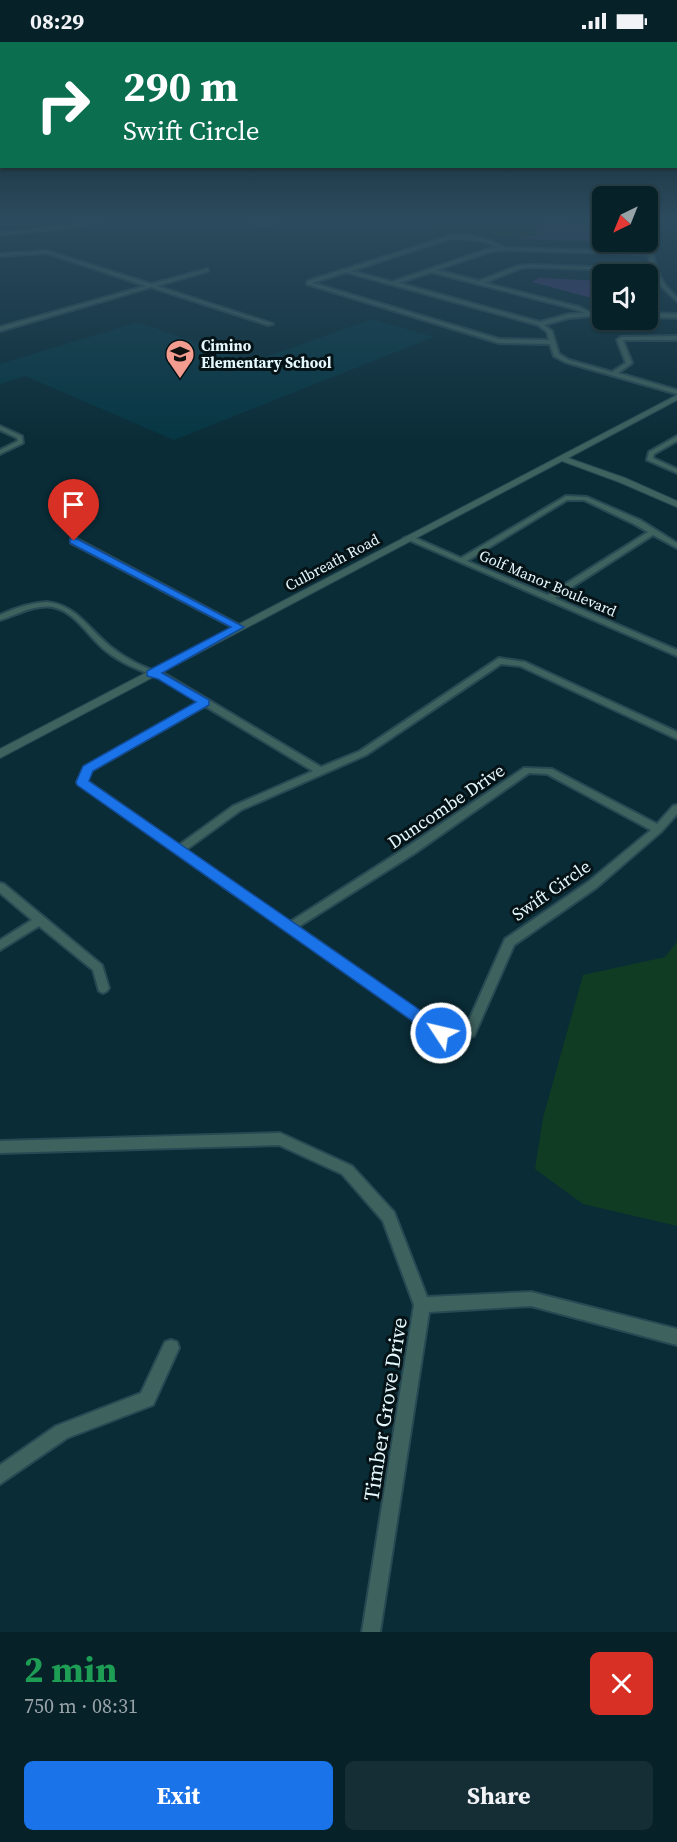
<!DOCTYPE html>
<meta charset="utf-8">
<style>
:root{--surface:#072129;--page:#152e35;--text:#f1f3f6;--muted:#98a3a8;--line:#283e46;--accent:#1a73e8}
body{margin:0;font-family:"Source Serif 4",serif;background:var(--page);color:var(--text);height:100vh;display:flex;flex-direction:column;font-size:22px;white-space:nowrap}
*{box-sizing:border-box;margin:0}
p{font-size:20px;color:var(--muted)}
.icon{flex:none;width:33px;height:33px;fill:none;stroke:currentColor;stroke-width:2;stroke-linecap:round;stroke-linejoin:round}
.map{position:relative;height:1590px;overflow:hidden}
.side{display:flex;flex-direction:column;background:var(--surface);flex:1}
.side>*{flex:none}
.guide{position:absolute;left:0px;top:0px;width:678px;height:126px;box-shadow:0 2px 4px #0004,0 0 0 2px var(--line);background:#0b6e4f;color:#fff;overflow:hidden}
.needle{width:39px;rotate:223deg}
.buttons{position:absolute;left:592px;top:144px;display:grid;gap:12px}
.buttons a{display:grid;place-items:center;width:66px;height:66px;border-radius:9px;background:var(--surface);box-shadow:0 2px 4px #0004,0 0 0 2px var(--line);font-size:30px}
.pin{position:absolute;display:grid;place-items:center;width:51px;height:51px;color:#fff;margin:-62px -26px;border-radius:50% 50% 50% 0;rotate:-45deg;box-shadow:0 0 6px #0007}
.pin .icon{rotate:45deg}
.me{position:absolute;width:66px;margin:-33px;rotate:305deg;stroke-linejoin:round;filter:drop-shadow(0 0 4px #0008)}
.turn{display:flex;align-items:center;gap:21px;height:126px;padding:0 24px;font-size:27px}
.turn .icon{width:78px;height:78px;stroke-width:2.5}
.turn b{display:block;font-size:42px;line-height:51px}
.round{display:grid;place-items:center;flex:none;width:63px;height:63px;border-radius:9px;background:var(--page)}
.headline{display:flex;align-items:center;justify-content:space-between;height:102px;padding:0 24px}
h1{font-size:36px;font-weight:700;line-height:45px;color:#1e9e55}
.action{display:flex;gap:12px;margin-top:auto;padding:12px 24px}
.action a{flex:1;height:69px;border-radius:9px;background:var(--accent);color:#fff;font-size:24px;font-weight:700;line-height:69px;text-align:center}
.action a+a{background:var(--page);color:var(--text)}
.status{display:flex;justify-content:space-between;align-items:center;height:42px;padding:0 30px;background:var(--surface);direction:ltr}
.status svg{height:16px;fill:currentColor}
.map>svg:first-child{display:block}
.built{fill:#063643}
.green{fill:#103c23}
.water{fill:#3e356d}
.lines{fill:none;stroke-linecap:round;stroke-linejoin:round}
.minor-casing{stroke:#284953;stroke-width:4}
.tertiary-casing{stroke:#284953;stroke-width:2}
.minor{fill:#3e625e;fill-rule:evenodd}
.tertiary{fill:#3e625e;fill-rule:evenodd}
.route{fill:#1a73e8;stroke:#114b97;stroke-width:1.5}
.labels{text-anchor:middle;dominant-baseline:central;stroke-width:6;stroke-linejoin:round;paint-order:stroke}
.far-poi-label{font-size:15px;font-weight:bold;fill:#e5f8fe;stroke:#051317;text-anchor:start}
.far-street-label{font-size:15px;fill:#e5f8fe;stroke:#051317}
.street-label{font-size:18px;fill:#e5f8fe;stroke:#051317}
.near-street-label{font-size:21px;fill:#e5f8fe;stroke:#051317}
</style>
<div class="status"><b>08:29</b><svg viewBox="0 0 49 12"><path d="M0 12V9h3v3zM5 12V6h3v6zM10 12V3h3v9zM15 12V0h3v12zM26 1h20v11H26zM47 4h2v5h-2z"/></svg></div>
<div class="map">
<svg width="677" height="1590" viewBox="0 0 677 1590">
<rect width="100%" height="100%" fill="#092c37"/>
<polygon class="built" points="372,277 434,295 174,398 25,334 0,342 0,322 138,280 252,320"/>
<g class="green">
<polygon points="441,178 554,178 530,185 540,190 539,192 515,196 462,185 436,186 432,183"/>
<polygon points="677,900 677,1184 583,1162 535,1127 543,1076 583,933 665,915"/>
</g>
<g class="water">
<polygon points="559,178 603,187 603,200 648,200 648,197 657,201 521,197 542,191 531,185 533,184"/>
<polygon points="539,236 603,239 603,259 532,240"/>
</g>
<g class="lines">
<g class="minor-casing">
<g id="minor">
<polygon points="94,178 101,178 76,185 0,193 0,191 76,183"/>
<polygon points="246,178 264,182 283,178 264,184"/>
<path d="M465 193 488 198 506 206 643 210 653 212C657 230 662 243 677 255V259L661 244 652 229 531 225 521 226 484 241 579 265 591 271 603 269V273L569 276 544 283 552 289 559 312 569 318 612 330 626 321 617 298 621 295 677 294V298H623L632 321 618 331 677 348V352L565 320 554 314 550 302 499 301 307 242 308 239 450 194ZM452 196 479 198 500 206 489 207 392 240 351 229ZM505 208 643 212 649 214 651 227 531 223 518 224 479 239 436 228 492 209ZM346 230 538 283 547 290 549 298 499 297 312 241ZM431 230 575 267 585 271 569 272 540 280 398 241Z"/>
<polygon points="47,209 151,242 208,227 208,229 156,244 273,282 268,283 151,245 0,289 0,285 146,244 47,211 0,214 0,212"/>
<polygon points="648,271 677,272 677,276 648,275"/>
<polygon points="0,384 22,394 23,401 0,412 0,408 18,399 17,396 0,388"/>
<polygon points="677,394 677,399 654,412 653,416 677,427 677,431 647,418 649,410"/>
<path d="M566 454 587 455 640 478 677 501V506L653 493 555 556 677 608V614L404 496 411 494 461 516ZM567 458H584L634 482 648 490 548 553 467 519Z"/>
<polygon points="71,497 77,497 243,585 239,587 236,587 71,501"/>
<path d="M47 560C77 563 89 588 111 605 126 617 146 627 165 632L321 725 360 709 499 616 525 620 677 690V697L520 624 501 622 366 713 241 768 186 808 290 880 407 805 524 726 552 727 657 782 673 764 677 763V772L662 789 596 846 514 903 474 994 441 996 437 995 78 742 77 740 84 725 199 660C186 652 173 642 159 636 140 628 122 622 106 609 89 596 76 570 53 565 34 562 17 573 0 578V573C15 566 30 561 47 560ZM205 664 313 729 233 764 179 803 87 739 91 729ZM529 731 547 732 651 788 588 840 505 897 466 985 443 986 298 885 415 811Z"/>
<polygon points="0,841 4,842 102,923 109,946 107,949 103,951 99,949 93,928 39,884 0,908 0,898 32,878 0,851"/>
<polygon points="280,1091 352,1124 394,1170 427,1255 531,1250 677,1287 677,1303 531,1264 429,1270 380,1590 362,1590 414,1263 383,1179 342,1132 279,1103 0,1111 0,1099"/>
<polygon points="171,1298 177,1300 179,1306 153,1363 67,1396 0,1442 0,1423 56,1384 141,1351 165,1300"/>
</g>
</g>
<g class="tertiary-casing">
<polygon id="tertiary" points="677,353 677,358 568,416 625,436 677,459 677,465 619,440 562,419 0,716 0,707"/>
</g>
<use href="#minor" class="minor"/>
<use href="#tertiary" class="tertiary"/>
</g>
<linearGradient id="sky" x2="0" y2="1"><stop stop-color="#05181e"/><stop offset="0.44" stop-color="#2c4b5e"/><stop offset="1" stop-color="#2c4b5e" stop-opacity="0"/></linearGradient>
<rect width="677" height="401" fill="url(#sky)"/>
<polygon class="route" points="70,497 77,497 244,585 162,631 209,658 209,663 93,729 89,739 446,986 449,991 446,995 441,997 435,995 77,743 76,740 83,724 196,660 158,637 147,634 147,629 231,585 70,501"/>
<defs>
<g id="school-pin" transform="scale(1.5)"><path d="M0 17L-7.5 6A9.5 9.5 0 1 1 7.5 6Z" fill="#f59c90" stroke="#051317"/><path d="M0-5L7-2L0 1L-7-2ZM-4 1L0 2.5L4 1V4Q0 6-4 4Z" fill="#111"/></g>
</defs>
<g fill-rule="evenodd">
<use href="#school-pin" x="180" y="312"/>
</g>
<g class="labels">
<g class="far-poi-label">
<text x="201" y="303">Cimino<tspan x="201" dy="17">Elementary School</tspan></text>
</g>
<g class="far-street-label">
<text transform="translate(332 520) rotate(-28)">Culbreath Road</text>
<text transform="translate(548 541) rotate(23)">Golf Manor Boulevard</text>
</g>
<g class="street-label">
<text transform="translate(446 764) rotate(-34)">Duncombe Drive</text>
<text transform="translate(551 848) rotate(-35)">Swift Circle</text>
</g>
<g class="near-street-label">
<text transform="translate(385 1367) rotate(-81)">Timber Grove Drive</text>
</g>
</g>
</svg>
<div class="buttons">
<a><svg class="needle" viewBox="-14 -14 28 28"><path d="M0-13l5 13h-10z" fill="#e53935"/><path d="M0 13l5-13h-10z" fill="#98a3a8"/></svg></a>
<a><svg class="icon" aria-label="sound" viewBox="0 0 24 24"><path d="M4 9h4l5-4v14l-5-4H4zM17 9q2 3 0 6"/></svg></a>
</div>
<div class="pin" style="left:74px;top:499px;background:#d93025"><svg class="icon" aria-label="arrive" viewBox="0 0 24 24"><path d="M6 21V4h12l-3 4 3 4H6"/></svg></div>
<svg class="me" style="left:441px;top:991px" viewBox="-20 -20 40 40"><circle r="17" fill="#1a73e8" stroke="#fff" stroke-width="3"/><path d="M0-11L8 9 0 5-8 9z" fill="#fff"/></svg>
<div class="guide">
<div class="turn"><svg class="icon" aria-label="right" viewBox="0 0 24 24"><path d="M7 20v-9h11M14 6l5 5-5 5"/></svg><div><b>290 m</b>Swift Circle</div></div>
</div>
</div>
<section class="side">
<div class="headline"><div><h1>2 min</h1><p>750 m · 08:31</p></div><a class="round" style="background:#d93025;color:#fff"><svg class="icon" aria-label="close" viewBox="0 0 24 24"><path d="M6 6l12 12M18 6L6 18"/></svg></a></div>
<div class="action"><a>Exit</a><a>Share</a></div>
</section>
